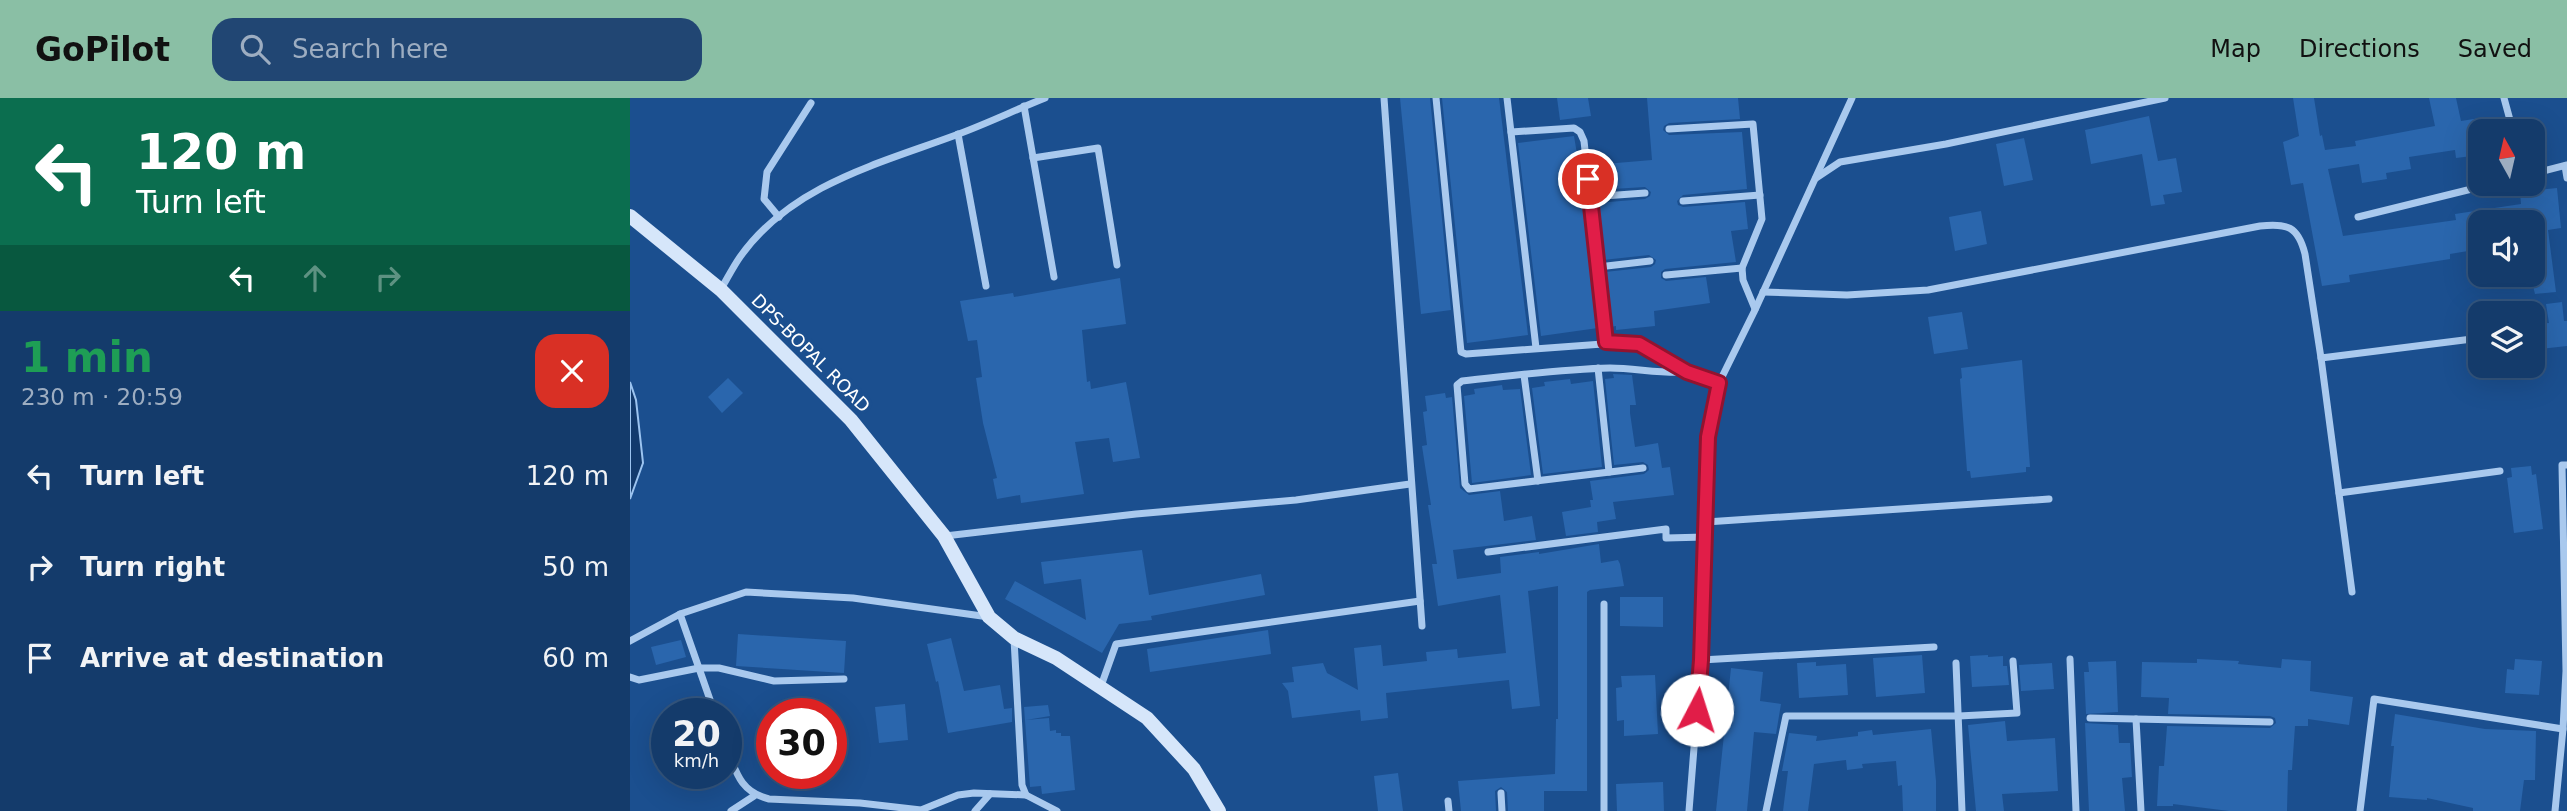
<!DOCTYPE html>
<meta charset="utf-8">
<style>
:root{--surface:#143b6b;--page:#214673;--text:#f1f3f6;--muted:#9dadc1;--line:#33557e;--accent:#8abfa5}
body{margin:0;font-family:"DejaVu Sans",sans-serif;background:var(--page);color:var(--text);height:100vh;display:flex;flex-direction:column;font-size:26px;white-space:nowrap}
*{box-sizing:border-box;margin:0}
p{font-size:23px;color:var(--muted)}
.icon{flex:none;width:38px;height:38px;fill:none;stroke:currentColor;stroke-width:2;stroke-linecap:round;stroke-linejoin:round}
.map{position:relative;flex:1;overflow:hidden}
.sheet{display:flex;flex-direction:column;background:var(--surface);width:630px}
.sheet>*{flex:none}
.hud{background:#0b6e4f;color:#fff;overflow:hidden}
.needle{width:46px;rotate:352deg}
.fabs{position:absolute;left:1838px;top:21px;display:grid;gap:14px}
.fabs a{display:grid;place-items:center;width:77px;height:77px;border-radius:14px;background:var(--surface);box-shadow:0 7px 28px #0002,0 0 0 2px var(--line);font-size:35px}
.speed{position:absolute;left:21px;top:600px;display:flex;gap:14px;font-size:35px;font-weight:700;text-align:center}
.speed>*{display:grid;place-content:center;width:91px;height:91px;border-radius:50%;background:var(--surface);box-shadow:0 7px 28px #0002,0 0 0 2px var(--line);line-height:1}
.speed small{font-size:18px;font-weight:400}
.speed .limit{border:10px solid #d22;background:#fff;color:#111}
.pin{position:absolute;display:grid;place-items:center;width:60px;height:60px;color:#fff;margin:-30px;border:4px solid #fff;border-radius:50%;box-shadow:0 2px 7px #0007}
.me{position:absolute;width:77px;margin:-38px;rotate:5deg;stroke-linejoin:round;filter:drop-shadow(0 0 5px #0008)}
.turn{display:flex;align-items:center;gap:24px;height:147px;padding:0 21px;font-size:32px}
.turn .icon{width:91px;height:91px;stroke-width:2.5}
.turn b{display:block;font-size:49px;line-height:60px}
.lanes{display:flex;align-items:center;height:66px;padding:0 21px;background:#0003;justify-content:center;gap:35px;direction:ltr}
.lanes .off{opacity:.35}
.round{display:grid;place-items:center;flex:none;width:74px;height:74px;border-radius:21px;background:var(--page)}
.head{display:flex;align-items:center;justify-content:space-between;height:119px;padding:0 21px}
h1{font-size:42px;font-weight:700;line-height:52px;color:#1e9e55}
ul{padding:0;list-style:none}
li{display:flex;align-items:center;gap:21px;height:91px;padding:0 21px}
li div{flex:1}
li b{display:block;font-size:26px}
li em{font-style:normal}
header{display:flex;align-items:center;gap:42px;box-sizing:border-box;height:98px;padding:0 35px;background:var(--accent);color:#111}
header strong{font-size:33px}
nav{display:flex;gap:38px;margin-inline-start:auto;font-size:24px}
.search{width:490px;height:63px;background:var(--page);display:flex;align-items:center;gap:18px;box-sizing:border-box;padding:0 24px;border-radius:21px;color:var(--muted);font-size:26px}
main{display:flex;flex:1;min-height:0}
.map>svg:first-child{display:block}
.water{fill:#123a6d;stroke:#9cc4f0;stroke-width:2}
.building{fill:#2a66ad}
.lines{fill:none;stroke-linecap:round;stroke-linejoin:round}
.street{stroke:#a9c9ee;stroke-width:7}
.secondary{stroke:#d6e6fa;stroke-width:14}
.route-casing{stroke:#92132f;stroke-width:18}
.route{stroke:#e11d48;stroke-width:12}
.labels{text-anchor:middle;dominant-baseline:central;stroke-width:7;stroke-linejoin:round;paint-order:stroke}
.street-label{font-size:18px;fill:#fff;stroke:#1b4f8f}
</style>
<header>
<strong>GoPilot</strong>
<div class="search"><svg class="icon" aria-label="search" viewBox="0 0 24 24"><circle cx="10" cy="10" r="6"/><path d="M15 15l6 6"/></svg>Search here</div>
<nav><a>Map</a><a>Directions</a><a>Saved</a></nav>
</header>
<main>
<section class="sheet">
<div class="hud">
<div class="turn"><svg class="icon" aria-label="left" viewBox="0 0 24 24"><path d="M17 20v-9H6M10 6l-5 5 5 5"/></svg><div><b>120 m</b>Turn left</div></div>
<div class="lanes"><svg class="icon" aria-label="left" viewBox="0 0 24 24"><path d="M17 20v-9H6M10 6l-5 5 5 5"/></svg><svg class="icon off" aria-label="ahead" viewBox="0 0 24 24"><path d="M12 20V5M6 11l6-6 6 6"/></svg><svg class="icon off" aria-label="right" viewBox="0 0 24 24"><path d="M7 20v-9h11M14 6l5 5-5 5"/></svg></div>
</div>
<div class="head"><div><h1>1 min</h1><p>230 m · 20:59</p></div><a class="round" style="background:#d93025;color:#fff"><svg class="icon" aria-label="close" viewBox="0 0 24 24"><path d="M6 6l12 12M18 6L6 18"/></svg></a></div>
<ul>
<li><svg class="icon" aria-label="left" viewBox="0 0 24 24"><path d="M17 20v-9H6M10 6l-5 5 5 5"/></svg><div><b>Turn left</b></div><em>120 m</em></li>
<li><svg class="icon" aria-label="right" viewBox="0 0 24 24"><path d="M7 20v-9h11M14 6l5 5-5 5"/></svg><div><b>Turn right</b></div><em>50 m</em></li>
<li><svg class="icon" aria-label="arrive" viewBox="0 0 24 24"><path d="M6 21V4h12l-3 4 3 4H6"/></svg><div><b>Arrive at destination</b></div><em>60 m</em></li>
</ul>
</section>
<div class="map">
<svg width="1937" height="713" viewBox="0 0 1937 713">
<rect width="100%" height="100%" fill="#1b4f8f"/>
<polygon class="water" points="0,284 6,302 13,365 0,401"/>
<g class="building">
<polygon points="770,0 800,0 821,212 791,216"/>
<polygon points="812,0 869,0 898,237 837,245"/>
<polygon points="927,0 958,0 961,18 930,22"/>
<polygon points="1017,0 1108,0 1110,21 1039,25 1034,28 1033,32 1039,37 1112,34 1117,91 1053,97 1047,103 1048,107 1053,109 1115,104 1118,131 1101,133 1106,164 1035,171 1031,174 1031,180 1036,183 1076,179 1080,205 1024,213 1025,228 986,232 986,228 980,229 975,174 1021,169 1025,166 1026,162 1019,157 973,162 967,105 1015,101 1020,98 1021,94 1015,89 966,92 963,67 1022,62"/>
<polygon points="1663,0 1684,0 1690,38 1692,37 1695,52 1726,48 1725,43 1805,28 1799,0 1826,0 1831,23 1850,20 1850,57 1826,60 1825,52 1779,59 1781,71 1756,75 1757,81 1732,85 1729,66 1698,71 1713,138 1826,122 1825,116 1891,106 1890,94 1927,90 1931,130 1918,132 1926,194 1905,196 1902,184 1902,124 1850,124 1850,151 1820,156 1820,161 1719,177 1720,184 1692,188 1673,85 1661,87 1653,44 1669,38"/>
<polygon points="1519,18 1528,63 1546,60 1552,94 1533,97 1535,106 1521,108 1512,56 1461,66 1455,32"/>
<polygon points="944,38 949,68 951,68 968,230 911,238 888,45"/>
<polygon points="1394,40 1403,82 1374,88 1366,46"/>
<polygon points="1351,113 1357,146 1325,153 1319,119"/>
<polygon points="490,180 496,226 452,232 457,284 460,283 461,291 496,284 510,360 483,364 479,340 445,344 454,396 391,405 390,397 367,401 363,381 367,380 353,325 346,280 352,279 347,242 338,243 330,203 383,195 384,199"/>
<polygon points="1932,204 1934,223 1937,223 1937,248 1909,251 1906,226 1919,225 1916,206"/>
<polygon points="1332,214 1338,251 1304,256 1298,219"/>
<polygon points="1392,262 1400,369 1396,369 1396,374 1341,380 1340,373 1337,373 1330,281 1332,280 1331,270"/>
<polygon points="983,276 1002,277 1006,307 1000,307 1000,315 1005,349 1028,345 1032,370 1040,369 1044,397 983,404 986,421 967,424 968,434 936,438 932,414 961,409 960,402 963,402 960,383 1014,376 1019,372 1018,367 1013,364 984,367 975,281 984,280"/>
<polygon points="98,280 113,295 92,315 78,299"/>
<polygon points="940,281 941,286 963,283 972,369 913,376 902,290 915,288 914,284"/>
<polygon points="872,287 873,292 890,291 901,377 842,385 834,298 845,296 844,291"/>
<polygon points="815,295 816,300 822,299 830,390 839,397 870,393 874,423 902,418 906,442 823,452 827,481 871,475 870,459 909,454 909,456 969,446 971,465 988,462 990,466 994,488 960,492 957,494 957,693 914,693 914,713 878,713 877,694 871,689 865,693 866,713 831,713 828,683 925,676 926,621 928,621 928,488 898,493 910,608 882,611 879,582 756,595 758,620 731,623 730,612 662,620 658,593 652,585 664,584 662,569 693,565 697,575 728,592 724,550 751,547 753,568 797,563 796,554 827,551 828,560 876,555 870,497 808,508 802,466 807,466 798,407 801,407 792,348 797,347 793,314 797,313 795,298"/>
<polygon points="1901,368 1902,377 1906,376 1913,431 1884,435 1877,380 1882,379 1881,370"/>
<polygon points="512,452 519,497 631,476 635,497 521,518 522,522 489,526 472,555 375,501 385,483 456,522 451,481 414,486 411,464"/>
<polygon points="990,499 1033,499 1033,529 990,528"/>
<polygon points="638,532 641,556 520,574 517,551"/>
<polygon points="108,536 216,543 214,575 106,568"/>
<polygon points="321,540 334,593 370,587 374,611 382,610 382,624 318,635 308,583 306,584 297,546"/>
<polygon points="51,542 56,559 26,567 21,549"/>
<polygon points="1292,557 1295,595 1246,599 1243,560"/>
<polygon points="1358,557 1358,559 1373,558 1373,568 1377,568 1379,587 1342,589 1340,558"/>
<polygon points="1567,561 1609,563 1608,566 1651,570 1652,561 1681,563 1680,593 1723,599 1719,627 1678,621 1678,628 1665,628 1662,672 1658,672 1657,713 1599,713 1543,706 1543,708 1527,708 1529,668 1534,668 1537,628 1640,630 1646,625 1645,620 1640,618 1538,616 1539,600 1511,599 1512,564 1567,565"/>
<polygon points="1885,561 1912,563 1909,597 1875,595 1877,571 1884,572"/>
<polygon points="1486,563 1488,614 1456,616 1454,574 1459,574 1458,564"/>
<polygon points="1186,564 1186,568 1216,566 1218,597 1169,600 1167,565"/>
<polygon points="1422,565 1424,591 1391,593 1389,567"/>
<polygon points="1101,570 1133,574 1130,603 1151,606 1146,636 1124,634 1117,713 1086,713"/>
<polygon points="1025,577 1028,636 994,638 994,622 987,623 986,590 992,589 991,578"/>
<polygon points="275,606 278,642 249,645 245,609"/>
<polygon points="418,607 420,618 396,622 419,620 420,633 426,632 426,635 431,635 431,638 440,638 445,692 412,696 411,688 400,689 394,609"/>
<polygon points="1765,616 1855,631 1906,633 1905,682 1894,682 1890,713 1843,713 1843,710 1797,700 1797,702 1759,699 1764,648 1761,648"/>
<polygon points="1375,623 1377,643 1425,640 1428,693 1372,696 1374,713 1346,713 1338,627"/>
<polygon points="1455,625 1488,627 1489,645 1500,645 1502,679 1492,680 1495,713 1459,713"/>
<polygon points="1301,631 1306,683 1306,713 1273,713 1272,687 1268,688 1266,663 1232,666 1233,670 1217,672 1216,662 1184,666 1178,713 1153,713 1158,673 1152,673 1159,635 1187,638 1186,643 1228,638 1228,634 1242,632 1243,637"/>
<polygon points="768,675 773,713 748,713 744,678"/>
<polygon points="1033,684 1034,713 987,713 986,686"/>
</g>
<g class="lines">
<g class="street">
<polyline points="754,0 792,528"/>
<polyline points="806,0 831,254 836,256 1000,244 1017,249 1057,274 1089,285"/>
<polyline points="877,0 906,250"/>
<polyline points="1874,0 1883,33"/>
<polyline points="394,8 424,179"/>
<polyline points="1039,31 1123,26 1132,121 1112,170 1113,182 1125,211"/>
<polyline points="881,34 944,30 950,34 954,43 976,244"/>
<polyline points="328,36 356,188"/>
<polyline points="403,60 468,50 487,167"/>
<polyline points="1935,68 1937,80"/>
<polyline points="1902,76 1937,67"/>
<polyline points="1186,80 1210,64 1316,46 1535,0"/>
<polyline points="960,99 1015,95"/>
<polyline points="1053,103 1130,97"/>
<polyline points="149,119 134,101 137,74 181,5"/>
<polyline points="1728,119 1862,86"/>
<polyline points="968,169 1020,163"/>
<polyline points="1036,177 1112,170"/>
<path d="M91 191C97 181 103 169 110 159 161 87 248 66 326 37 356 26 385 12 415 0"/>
<path d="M1133 194 1217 197 1298 192 1630 128C1657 125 1668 128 1675 156L1691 260 1722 494"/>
<polyline points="1691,260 1850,240"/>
<polyline points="968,270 979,374"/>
<polyline points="894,277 908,383"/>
<path d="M1013 370 839 391 835 386 827 287 832 283C881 278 930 271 980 270 1005 270 1031 276 1056 274"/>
<polyline points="1709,395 1870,373"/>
<polyline points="1076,424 1419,401"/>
<polyline points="315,438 506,416 666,402 780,386"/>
<polyline points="858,454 1036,431 1036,440 1075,439"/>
<polyline points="50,516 85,616"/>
<polyline points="384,541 392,687 396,697 427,713"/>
<polyline points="0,543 50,516 116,494 223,500 359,519"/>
<polyline points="1440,561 1446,713"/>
<polyline points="1071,562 1304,549"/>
<polyline points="1326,565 1332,713"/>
<polyline points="0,579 9,582 69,570 89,570 144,583 214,581"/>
<polyline points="471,588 486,546 790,503"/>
<polyline points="1460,620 1640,624"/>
<polyline points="1506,621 1511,713"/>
<polyline points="1933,631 1936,573 1932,367 1937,367"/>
<path d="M96 648C106 674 110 694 139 701L230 705 291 712 328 697 344 695 396 697"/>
<polyline points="871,695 872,713"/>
<polyline points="818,703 819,713"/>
<polyline points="101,713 124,698"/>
<polyline points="345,713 360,696"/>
<polyline points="974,713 974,506"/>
<polyline points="1059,713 1071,562 1078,339 1089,285 1124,214 1222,0"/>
<polyline points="1136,713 1156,618 1329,618 1387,615 1383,563"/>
<polyline points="1730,713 1744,601 1933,631 1925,713"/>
</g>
<polyline class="secondary" points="0,118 91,192 221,322 314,438 359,519 384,540 426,560 517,620 564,671 589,713"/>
</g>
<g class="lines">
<g class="route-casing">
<polyline id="route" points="958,81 976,244 1009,246 1057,274 1089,285 1078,339 1071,562 1067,612"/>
</g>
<use href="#route" class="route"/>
</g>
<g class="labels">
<g class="street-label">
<text transform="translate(181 255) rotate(45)">DPS-BOPAL ROAD</text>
</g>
</g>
</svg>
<div class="fabs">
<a><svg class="needle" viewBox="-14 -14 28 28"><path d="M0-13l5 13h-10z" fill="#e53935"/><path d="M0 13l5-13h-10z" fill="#9dadc1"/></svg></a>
<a><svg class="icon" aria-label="sound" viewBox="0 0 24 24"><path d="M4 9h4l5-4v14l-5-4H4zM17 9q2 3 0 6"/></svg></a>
<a><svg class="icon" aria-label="layers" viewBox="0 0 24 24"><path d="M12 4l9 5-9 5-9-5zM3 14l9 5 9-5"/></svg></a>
</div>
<div class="speed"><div>20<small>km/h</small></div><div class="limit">30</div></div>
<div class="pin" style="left:958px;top:81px;background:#d93025"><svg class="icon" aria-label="arrive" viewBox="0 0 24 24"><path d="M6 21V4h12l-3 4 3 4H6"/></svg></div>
<svg class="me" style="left:1067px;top:612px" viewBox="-20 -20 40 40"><circle r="19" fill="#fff"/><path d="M0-13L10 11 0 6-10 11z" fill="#e11d48"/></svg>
</div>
</main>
